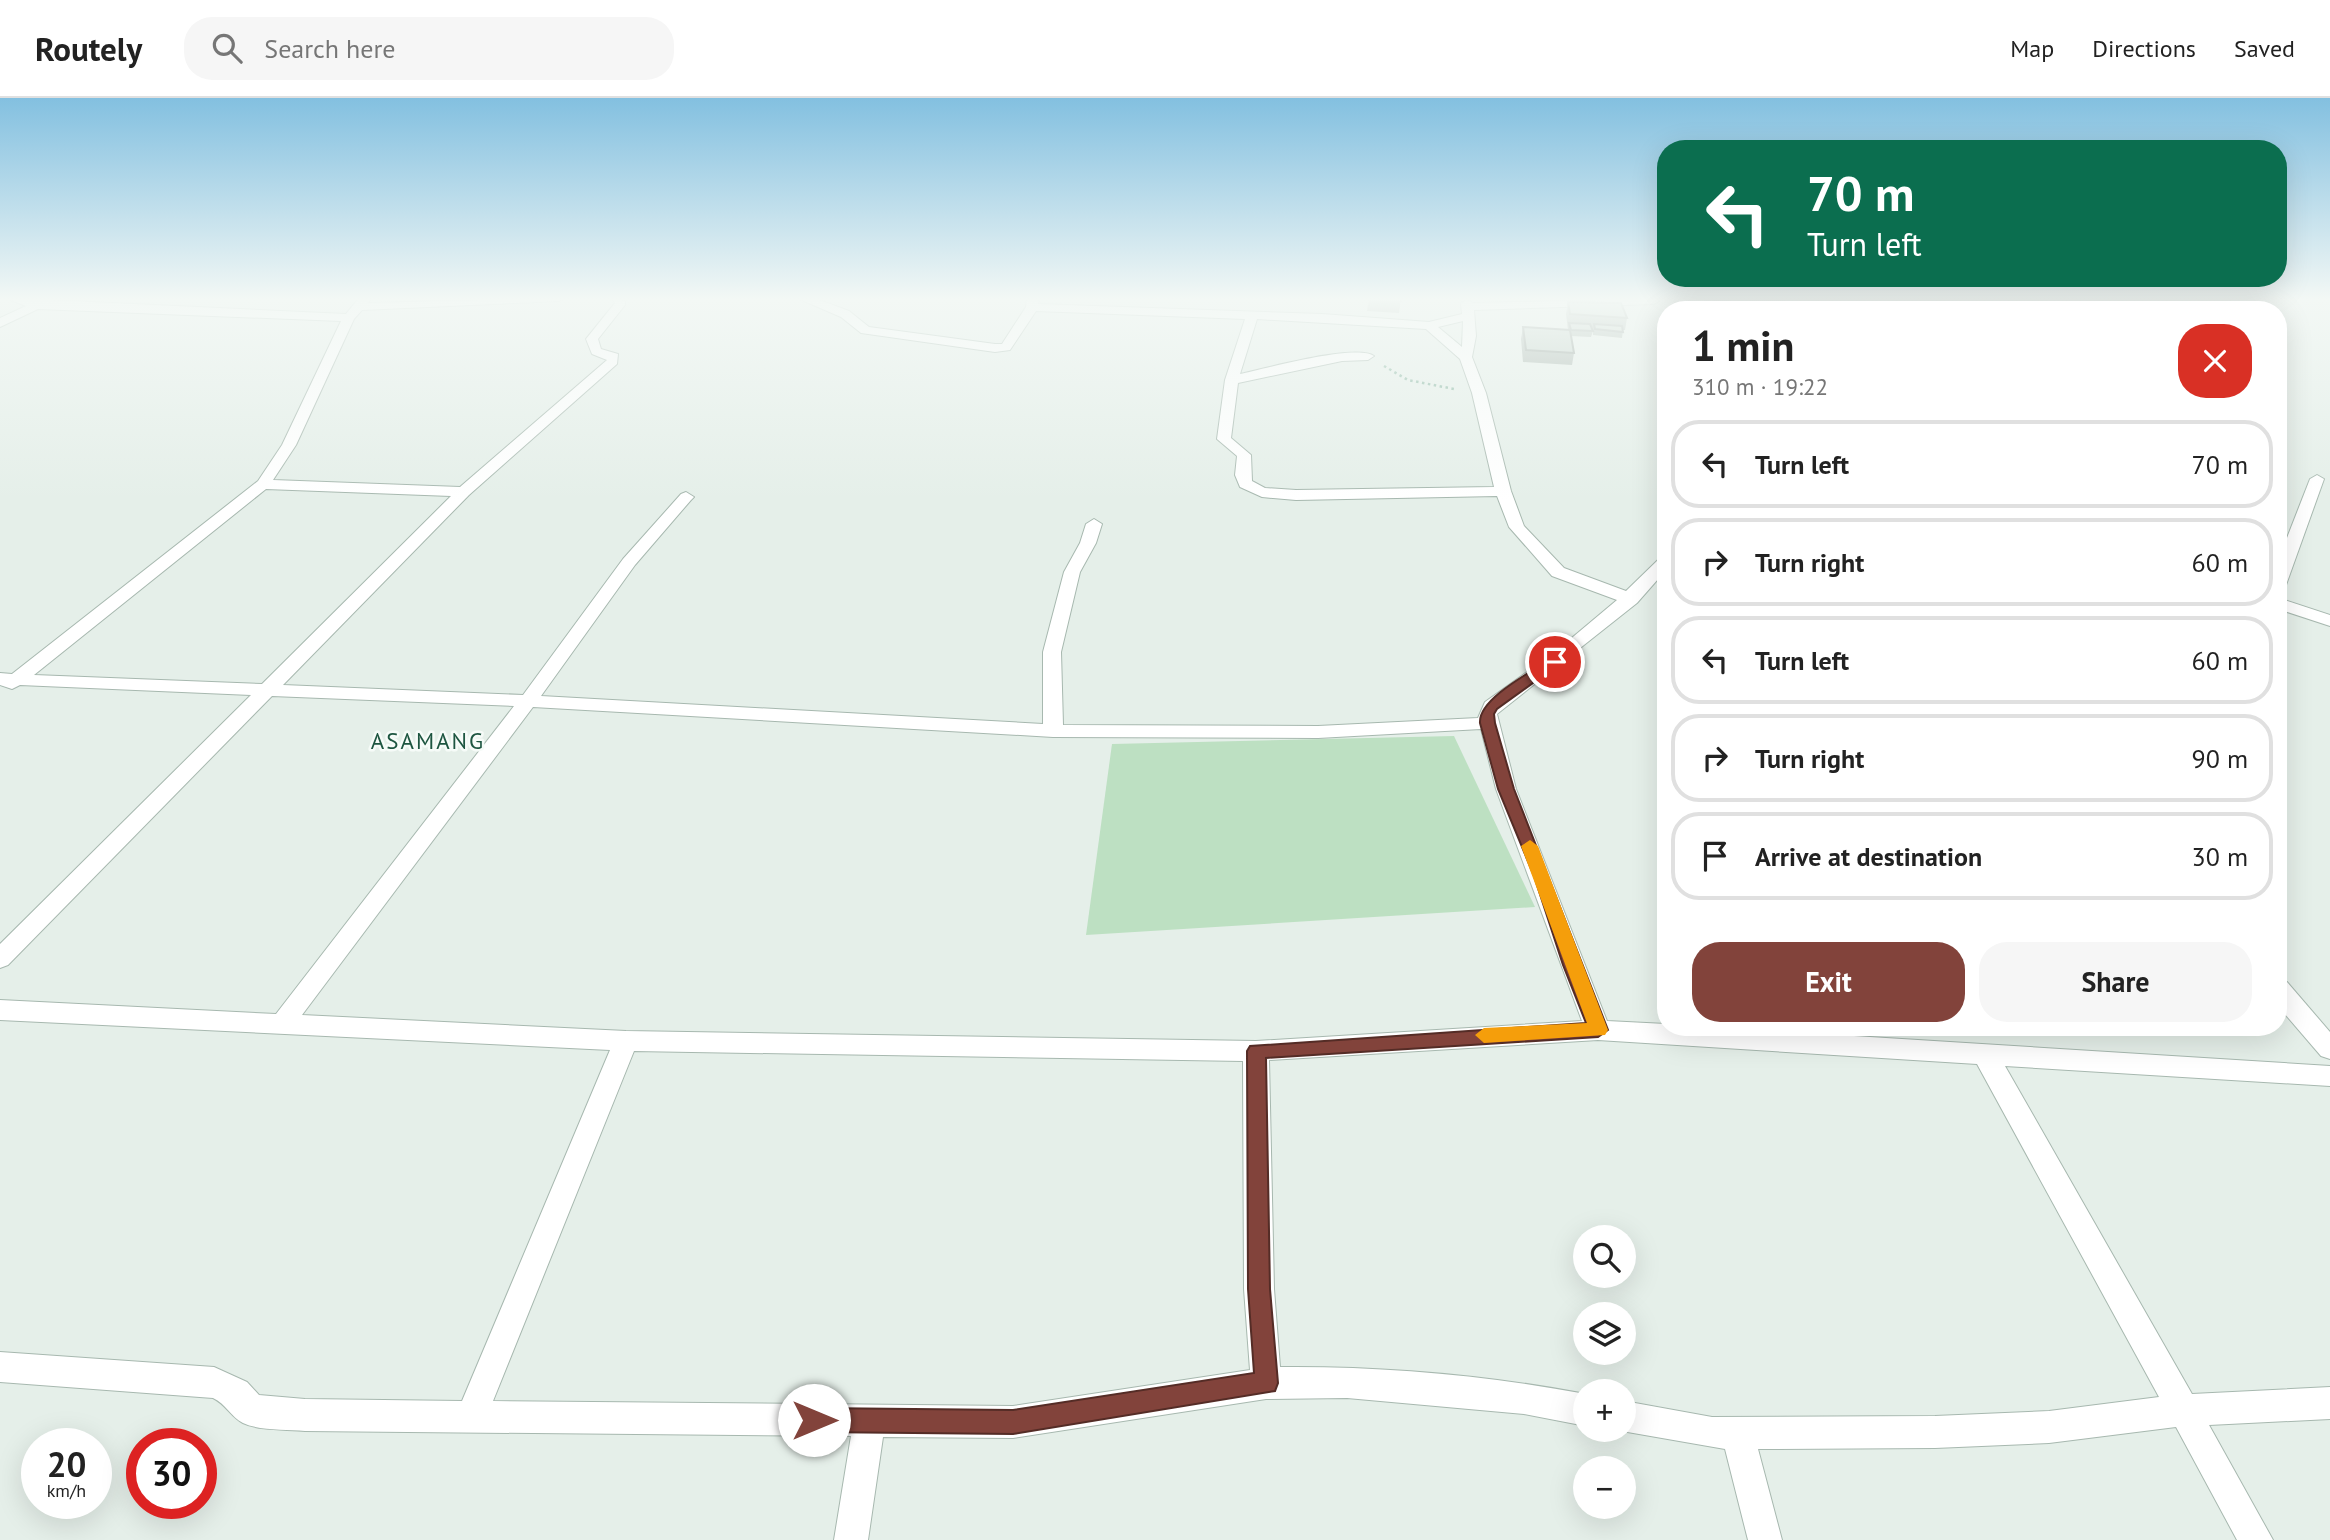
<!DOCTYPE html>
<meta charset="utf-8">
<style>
:root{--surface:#fff;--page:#f6f6f6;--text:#222;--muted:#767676;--line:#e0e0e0;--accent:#82433b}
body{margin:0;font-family:"PT Sans",sans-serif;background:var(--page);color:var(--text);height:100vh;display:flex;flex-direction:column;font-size:26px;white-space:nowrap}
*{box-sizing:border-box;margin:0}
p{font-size:23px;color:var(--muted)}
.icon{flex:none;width:38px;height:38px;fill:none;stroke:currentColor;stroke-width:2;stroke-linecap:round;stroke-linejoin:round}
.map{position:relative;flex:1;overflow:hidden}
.details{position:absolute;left:1657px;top:203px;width:630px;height:735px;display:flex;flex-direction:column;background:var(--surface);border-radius:28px;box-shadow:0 7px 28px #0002}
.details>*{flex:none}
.hud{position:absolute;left:1657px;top:42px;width:630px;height:147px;border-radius:28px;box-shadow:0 7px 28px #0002;background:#0b6e4f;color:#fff;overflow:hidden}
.controls{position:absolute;left:1573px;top:1127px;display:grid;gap:14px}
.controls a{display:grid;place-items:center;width:63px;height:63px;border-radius:50%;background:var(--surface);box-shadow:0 7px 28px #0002;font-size:35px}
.speed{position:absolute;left:21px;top:1330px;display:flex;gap:14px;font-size:35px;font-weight:700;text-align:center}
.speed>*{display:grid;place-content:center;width:91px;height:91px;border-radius:50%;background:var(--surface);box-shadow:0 7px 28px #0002;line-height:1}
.speed small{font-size:18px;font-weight:400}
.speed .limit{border:10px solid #d22;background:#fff;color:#111}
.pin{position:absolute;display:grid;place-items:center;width:60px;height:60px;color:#fff;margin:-30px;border:4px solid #fff;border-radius:50%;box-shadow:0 2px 7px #0007}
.me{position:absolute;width:77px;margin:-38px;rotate:90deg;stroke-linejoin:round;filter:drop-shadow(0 0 5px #0008)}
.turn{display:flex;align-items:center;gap:24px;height:147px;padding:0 35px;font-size:32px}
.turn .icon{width:91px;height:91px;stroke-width:2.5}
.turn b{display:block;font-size:49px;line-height:60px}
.round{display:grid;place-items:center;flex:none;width:74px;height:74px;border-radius:28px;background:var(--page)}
.summary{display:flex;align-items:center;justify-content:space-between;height:119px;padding:0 35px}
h1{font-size:42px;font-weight:700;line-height:52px}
.primary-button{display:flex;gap:14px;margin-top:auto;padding:14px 35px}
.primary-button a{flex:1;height:80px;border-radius:28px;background:var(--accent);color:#fff;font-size:28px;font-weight:700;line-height:80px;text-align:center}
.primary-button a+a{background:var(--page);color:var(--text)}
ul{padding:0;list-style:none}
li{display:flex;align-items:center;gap:21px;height:88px;margin:0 14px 10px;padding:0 21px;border:4px solid var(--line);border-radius:28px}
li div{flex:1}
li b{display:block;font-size:26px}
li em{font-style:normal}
header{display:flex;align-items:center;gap:42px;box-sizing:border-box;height:98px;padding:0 35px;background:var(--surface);border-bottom:2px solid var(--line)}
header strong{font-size:33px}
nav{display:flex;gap:38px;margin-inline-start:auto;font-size:24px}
.search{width:490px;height:63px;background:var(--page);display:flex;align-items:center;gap:18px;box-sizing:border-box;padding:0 24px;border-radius:28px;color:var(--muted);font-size:26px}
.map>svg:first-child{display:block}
.green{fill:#bde0c2}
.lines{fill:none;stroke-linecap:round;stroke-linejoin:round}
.minor-casing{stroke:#a7b8af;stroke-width:2}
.path{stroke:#84b39e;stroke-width:2.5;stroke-dasharray:2.5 3.5;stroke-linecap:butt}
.minor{fill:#fff;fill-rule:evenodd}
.wall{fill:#a3b0a9}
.building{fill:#bdcdc4;stroke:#849089;stroke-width:2}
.route{fill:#82433b;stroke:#542c26;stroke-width:2}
.slow{fill:#f59e0b}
.labels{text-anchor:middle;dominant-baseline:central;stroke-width:5;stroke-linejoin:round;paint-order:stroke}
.quarter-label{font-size:23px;letter-spacing:2px;fill:#1d5540;stroke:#f6fbf8}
</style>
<header>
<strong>Routely</strong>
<div class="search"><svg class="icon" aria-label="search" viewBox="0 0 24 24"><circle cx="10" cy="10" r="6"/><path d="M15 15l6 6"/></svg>Search here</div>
<nav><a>Map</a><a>Directions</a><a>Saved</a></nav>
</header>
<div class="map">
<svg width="2330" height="1442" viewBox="0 0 2330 1442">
<rect width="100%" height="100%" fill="#e5efe9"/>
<polygon class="green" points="1454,638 1535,809 1086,837 1112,646"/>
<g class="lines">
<g class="minor-casing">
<g id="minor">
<path d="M6 200 346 216 359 200H371L368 205 564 200 559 203 362 212 354 221 296 347 273 382 460 389 607 262 592 256 586 241 615 205 612 200 625 203V207L598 241 601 251 618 256 617 266 469 397 283 587 523 597 623 461 681 396 686 394 694 399 691 402 635 467 541 598 1043 626V554L1064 474 1080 445 1086 426 1094 421 1102 426 1096 445 1080 474 1061 554 1063 627 1318 628 1478 620 1485 604 1555 554 1617 502 1552 478 1509 429 1497 398 1296 402 1262 399 1240 389 1235 377 1237 358 1217 341 1225 282 1245 221 1036 213 1010 252 995 254 861 235 841 219 797 200H814L849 213 869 229 995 246H1002L1026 209 1027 200H1039L1038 206 1322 216 1429 224 1462 216 1461 205 1467 202 1473 205 1657 201 1659 203 1653 206 1474 212 1476 238 1472 259 1486 295 1511 393 1524 428 1564 470 1626 493 1660 460 1666 458V472L1637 505 1497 616 1516 691 1607 923 1666 926V929H1712L2330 968V988L2005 968 2192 1296 2330 1289V1321L2209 1327 2273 1442H2237L2176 1329 2049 1345 1935 1350 1758 1351 1782 1442H1748L1725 1351 1616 1332H1624V1303L1712 1319 1935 1318 2049 1313 2159 1299 1977 966 1598 942 1269 962 1274 1191 1280 1269C1382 1268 1485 1277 1586 1296V1328L1524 1316 1347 1300 1266 1301 1013 1340 883 1339 868 1442H834L851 1338 305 1333C286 1331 260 1333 243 1325 231 1319 226 1306 213 1300L0 1284V1254L214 1269 247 1284 259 1297 305 1301 462 1303 610 952 0 922V902L276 916 514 608 272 598 8 867 0 870V846L251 597 20 587 12 591 0 587V575L12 576 258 383 282 347 341 223 38 211 0 229V220L26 208ZM1257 221 1426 231 1460 261 1472 295 1494 389 1296 392 1265 390 1252 383 1251 357 1231 340 1238 285 1342 263 1368 262 1374 258C1357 245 1264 271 1240 276ZM1463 223 1462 249 1438 229ZM266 391 451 398 262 586 34 577ZM533 609 1053 639 1318 640 1481 631 1496 691 1582 923 1256 943 626 933 302 917ZM634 953 1243 963 1244 1191 1250 1272 1013 1308 493 1303Z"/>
<polygon points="1818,200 1829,200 1837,212 1825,212"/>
<polygon points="2070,200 2082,200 2070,212 2057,212"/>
<polygon points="2317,377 2324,381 2286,487 2278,492 2278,463 2310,381"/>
<polygon points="2278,500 2330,517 2330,528 2278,511"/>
<polygon points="2278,882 2287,884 2330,934 2330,961 2321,958 2278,908"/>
</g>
</g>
<polyline class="path" points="1384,268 1408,282 1454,291"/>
<use href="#minor" class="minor"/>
</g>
<g class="wall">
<polygon points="1401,200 1399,215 1367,213 1369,201"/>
<polygon points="1672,200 1732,200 1732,201 1729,212 1713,212 1676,210"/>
<polygon points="1568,204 1627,220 1625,232 1623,232 1622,240 1593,237 1593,230 1591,229 1593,233 1591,239 1571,238 1574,255 1572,267 1523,264 1521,241 1523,229 1568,232 1566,216"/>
<polygon points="1750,204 1791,210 1790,212 1750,212 1748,210"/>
</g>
<g class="building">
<polygon points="1369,200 1401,200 1401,203"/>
<polygon points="1784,203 1791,210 1756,210 1750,204"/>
<polygon points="1568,204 1621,205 1627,220 1570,216"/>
<polygon points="1569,225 1590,226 1593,233 1571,232"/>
<polygon points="1594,226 1622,228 1623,234 1595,231"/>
<polygon points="1523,229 1570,232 1574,255 1526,252"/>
</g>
<linearGradient id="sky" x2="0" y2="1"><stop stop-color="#83c0e0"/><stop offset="0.5" stop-color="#f3f8f5"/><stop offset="1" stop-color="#f3f8f5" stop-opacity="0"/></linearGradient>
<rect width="2330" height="402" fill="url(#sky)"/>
<path class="route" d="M1551 561 1562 564 1497 611 1494 616 1495 625 1514 691 1608 932 1598 939 1266 960 1270 1191 1278 1285 1275 1293 1013 1336 814 1334 806 1330 802 1322 806 1313 814 1310 1013 1312 1254 1275 1248 1191 1247 953 1250 948 1586 925 1563 867 1534 778 1498 691 1480 625C1478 601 1531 574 1551 561Z"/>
<polygon class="slow" points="1530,742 1538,748 1608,932 1605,937 1484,945 1475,937 1484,930 1587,925 1521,748"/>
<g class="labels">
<g class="quarter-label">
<text x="428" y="642">ASAMANG</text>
</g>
</g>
</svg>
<div class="controls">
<a><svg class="icon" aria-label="search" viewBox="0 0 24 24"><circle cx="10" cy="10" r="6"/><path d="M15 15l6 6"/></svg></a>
<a><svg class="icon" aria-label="layers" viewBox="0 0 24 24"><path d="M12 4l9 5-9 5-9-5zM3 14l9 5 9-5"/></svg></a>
<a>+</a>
<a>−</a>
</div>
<div class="speed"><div>20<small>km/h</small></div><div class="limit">30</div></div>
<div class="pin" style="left:1555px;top:564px;background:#d93025"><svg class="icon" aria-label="arrive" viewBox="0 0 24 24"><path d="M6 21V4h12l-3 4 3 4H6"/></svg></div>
<svg class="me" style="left:814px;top:1322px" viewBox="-20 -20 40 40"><circle r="19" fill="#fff"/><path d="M0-13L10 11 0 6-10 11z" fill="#82433b"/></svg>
<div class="hud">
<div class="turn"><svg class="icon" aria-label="left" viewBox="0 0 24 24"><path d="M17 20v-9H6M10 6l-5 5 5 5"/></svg><div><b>70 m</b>Turn left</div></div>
</div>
<section class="details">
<div class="summary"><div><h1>1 min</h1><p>310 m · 19:22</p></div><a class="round" style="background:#d93025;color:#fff"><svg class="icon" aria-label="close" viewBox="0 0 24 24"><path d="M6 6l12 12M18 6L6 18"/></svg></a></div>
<ul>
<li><svg class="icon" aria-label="left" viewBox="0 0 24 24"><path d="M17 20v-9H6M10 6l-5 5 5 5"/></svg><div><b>Turn left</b></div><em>70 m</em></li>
<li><svg class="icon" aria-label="right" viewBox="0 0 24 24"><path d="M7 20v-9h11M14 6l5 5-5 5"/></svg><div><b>Turn right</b></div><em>60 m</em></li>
<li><svg class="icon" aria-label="left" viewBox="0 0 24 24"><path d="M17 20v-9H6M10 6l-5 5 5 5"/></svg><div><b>Turn left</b></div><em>60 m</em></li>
<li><svg class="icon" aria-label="right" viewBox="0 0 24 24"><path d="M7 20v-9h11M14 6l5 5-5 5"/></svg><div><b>Turn right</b></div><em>90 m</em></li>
<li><svg class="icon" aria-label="arrive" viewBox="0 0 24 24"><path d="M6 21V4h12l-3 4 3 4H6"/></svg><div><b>Arrive at destination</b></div><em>30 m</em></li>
</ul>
<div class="primary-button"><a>Exit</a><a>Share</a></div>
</section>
</div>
